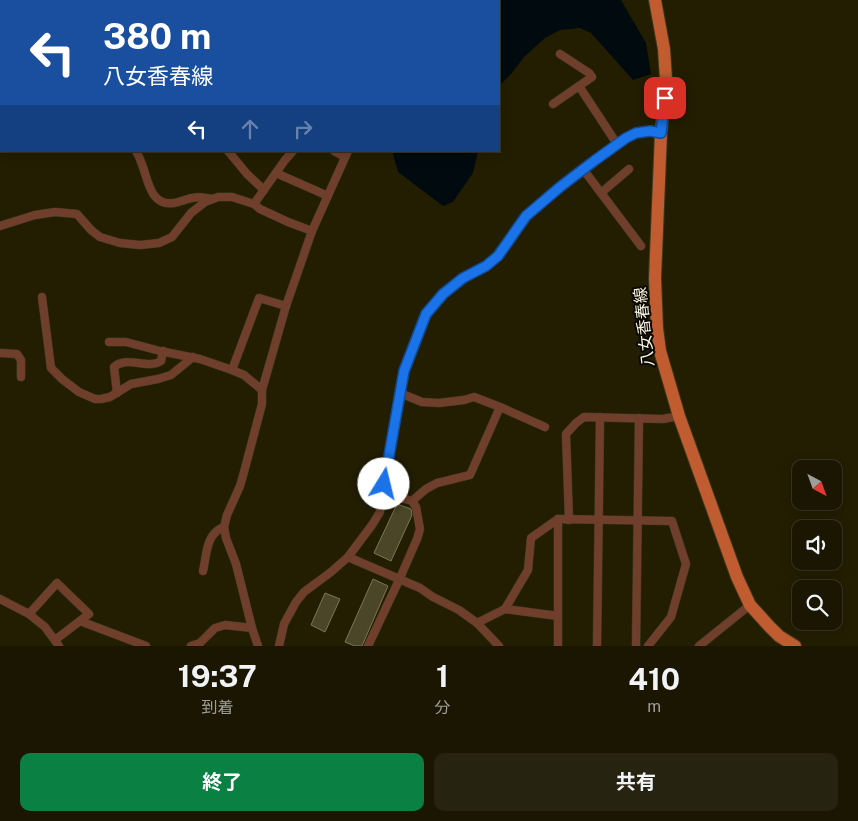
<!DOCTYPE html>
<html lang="ja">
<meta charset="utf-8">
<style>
:root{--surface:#1a1602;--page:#272311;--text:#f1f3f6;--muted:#9f9f99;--line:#383524;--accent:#0b8043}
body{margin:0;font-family:"Public Sans","Noto Sans JP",sans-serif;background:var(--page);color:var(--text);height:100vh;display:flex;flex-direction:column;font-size:19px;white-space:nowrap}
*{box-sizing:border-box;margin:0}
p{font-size:16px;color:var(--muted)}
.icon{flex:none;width:28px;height:28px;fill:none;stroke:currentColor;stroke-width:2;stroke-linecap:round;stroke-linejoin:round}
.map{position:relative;height:646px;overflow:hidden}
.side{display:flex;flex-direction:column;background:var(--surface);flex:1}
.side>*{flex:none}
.hud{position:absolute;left:0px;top:0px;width:500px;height:152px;box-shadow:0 2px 12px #0003,0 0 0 1px var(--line);background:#1a4fa0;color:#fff;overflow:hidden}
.needle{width:32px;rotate:139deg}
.buttons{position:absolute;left:792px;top:460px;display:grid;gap:10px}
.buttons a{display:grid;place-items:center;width:50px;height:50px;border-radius:10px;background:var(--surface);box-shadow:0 2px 12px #0003,0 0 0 1px var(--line);font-size:25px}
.pin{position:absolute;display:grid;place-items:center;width:42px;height:42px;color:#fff;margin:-21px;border-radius:10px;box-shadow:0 2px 8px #0006}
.me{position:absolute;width:55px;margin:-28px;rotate:9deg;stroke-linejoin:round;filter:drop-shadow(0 0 4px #0008)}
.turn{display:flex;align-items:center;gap:18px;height:105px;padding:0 20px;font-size:22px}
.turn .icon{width:65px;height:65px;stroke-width:2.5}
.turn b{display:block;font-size:35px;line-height:42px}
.lanes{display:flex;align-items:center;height:48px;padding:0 20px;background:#0003;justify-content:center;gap:25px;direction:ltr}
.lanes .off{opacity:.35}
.eta{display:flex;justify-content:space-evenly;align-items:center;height:85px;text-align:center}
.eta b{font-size:30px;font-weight:700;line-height:35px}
.button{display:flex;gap:10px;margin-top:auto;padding:10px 20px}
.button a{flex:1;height:58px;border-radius:10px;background:var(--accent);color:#fff;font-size:20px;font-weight:700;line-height:58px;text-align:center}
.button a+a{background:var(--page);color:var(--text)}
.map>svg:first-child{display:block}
.water{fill:#010a0e}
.building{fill:#4b4628;stroke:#7c7657}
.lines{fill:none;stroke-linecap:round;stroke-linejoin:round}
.minor-casing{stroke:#3d381d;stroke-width:9}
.primary-casing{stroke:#3d381d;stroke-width:14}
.minor{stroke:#703f2c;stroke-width:8}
.primary{stroke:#c15c31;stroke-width:12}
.route-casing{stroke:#114b97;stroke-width:12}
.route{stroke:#1a73e8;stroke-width:9}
.labels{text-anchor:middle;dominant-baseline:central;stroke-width:4;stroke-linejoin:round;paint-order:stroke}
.street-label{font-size:16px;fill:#f8f5e4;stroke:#0a0801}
</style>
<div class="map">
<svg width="858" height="646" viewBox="0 0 858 646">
<rect width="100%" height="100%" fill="#231e02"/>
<g class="water">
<polygon points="479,0 621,0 646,43 651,74 633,80 591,33 580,28 560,30 545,38 524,57 511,74 499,86 499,1 477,1"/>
<polygon points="394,151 478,151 473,173 453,202 443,206 398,172 393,154"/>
</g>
<g class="building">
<polygon points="397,504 411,509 412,515 391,561 374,553"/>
<polygon points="373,579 388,586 362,646 355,646 345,642"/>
<polygon points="325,593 340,599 325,632 311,625"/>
</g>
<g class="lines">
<g class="minor-casing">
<g id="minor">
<polyline points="31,0 32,1"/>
<polyline points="245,0 245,1"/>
<polyline points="296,0 297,1"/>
<polyline points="223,1 226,0"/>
<polyline points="386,1 387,0"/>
<polyline points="0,21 1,22"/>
<polyline points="560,54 589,73 592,77 579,86"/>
<polyline points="553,104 579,86 617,144"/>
<polyline points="0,105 1,107"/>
<polyline points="0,147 1,147"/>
<path d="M136 151C138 155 140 158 141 162 148 177 149 207 174 203 180 202 186 199 192 198 199 196 205 198 212 199"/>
<polyline points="228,151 247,174 264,190"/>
<polyline points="334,151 345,157"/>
<polyline points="583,169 641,246"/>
<polyline points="276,173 328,196"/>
<polyline points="601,193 629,169"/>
<polyline points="254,204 285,160 293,151"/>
<polyline points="0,226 35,215 55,212 77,214 91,230 100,237 120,243 140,245 159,243 172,237 191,213 205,202 218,197 232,197 254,204 260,209 288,222 312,231"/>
<polyline points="42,297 51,368 62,379 79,392 95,399 101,399 110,397 131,384 158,379 171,375 193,357"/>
<polyline points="109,342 126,342 160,351 200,359 232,370"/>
<polyline points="0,353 17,354 21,360 21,377"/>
<polyline points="262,390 244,375 232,370 259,298 286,306"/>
<path d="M117 393 114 367C127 355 147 370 161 361L163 351"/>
<polyline points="400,393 422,402 439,403 464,400 474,397 500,407 470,475 437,483 426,489 412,501"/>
<polyline points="500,407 545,427"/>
<polyline points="558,519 558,646"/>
<polyline points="569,520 566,434 576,423 584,417 663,419 679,416"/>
<polyline points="348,557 420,588 433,597 459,610 477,623 499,646"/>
<path d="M203 571C206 559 206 539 217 531 219 529 222 528 224 527"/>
<polyline points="0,599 29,614 45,627 59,646"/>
<polyline points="505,609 558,616"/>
<polyline points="29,614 57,583 89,614 55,640"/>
<polyline points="80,621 146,646"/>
<polyline points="477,623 505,609 528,570 531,538 558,519 672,521 686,564 671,617 648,646"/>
<polyline points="191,646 200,643 215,628 225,625 252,628"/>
<polyline points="258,646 252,628 236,564 226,538 224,527 227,515 240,486 244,472 262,404 262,390 286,306 312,231 348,151"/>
<polyline points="279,646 284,624 296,602 304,592 331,572 348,557 372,525 380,512 385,472 404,371 426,314 443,294 463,278 486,266 498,256 526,216 560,187 594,161 626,138 636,133 649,131 661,133"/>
<polyline points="368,646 400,578 417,539 420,529 416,507 412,501 405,499 382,496"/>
<polyline points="597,646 600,417"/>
<polyline points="636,646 639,418"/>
<polyline points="699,646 750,605"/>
</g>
</g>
<g class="primary-casing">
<polyline id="primary" points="655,0 664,49 666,79 661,133 655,278 657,328 660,351 679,416 737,577 750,605 769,626 779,636 795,646"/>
</g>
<use href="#minor" class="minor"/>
<use href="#primary" class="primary"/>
</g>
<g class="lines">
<g class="route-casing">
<polyline id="route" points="384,484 404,371 426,314 443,294 463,278 486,266 498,256 526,216 560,187 594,161 626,138 636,133 650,131 661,133 665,98"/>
</g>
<use href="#route" class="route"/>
</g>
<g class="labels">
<g class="street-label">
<text transform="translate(644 327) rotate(-96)">八女香春線</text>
</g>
</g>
</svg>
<div class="buttons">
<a><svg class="needle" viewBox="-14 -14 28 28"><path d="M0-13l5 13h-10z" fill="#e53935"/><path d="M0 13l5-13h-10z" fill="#9f9f99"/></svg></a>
<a><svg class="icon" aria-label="sound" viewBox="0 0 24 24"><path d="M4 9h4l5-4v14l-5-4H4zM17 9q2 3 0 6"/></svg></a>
<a><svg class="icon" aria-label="search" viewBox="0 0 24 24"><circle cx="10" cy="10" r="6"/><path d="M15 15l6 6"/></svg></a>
</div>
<div class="pin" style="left:665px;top:98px;background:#d93025"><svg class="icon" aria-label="arrive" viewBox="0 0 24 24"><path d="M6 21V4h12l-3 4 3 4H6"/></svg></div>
<svg class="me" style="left:384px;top:484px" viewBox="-20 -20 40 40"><circle r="19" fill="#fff"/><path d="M0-13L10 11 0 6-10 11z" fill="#1a73e8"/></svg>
<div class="hud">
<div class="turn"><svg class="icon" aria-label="left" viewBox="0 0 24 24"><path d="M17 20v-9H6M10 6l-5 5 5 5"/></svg><div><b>380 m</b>八女香春線</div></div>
<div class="lanes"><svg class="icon" aria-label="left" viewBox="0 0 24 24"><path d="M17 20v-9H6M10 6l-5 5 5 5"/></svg><svg class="icon off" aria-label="ahead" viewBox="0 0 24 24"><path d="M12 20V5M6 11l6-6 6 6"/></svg><svg class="icon off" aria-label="right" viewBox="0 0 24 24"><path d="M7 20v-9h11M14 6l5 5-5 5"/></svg></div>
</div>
</div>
<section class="side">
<div class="eta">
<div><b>19:37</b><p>到着</p></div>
<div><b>1</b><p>分</p></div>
<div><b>410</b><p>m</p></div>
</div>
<div class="button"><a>終了</a><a>共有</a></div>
</section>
